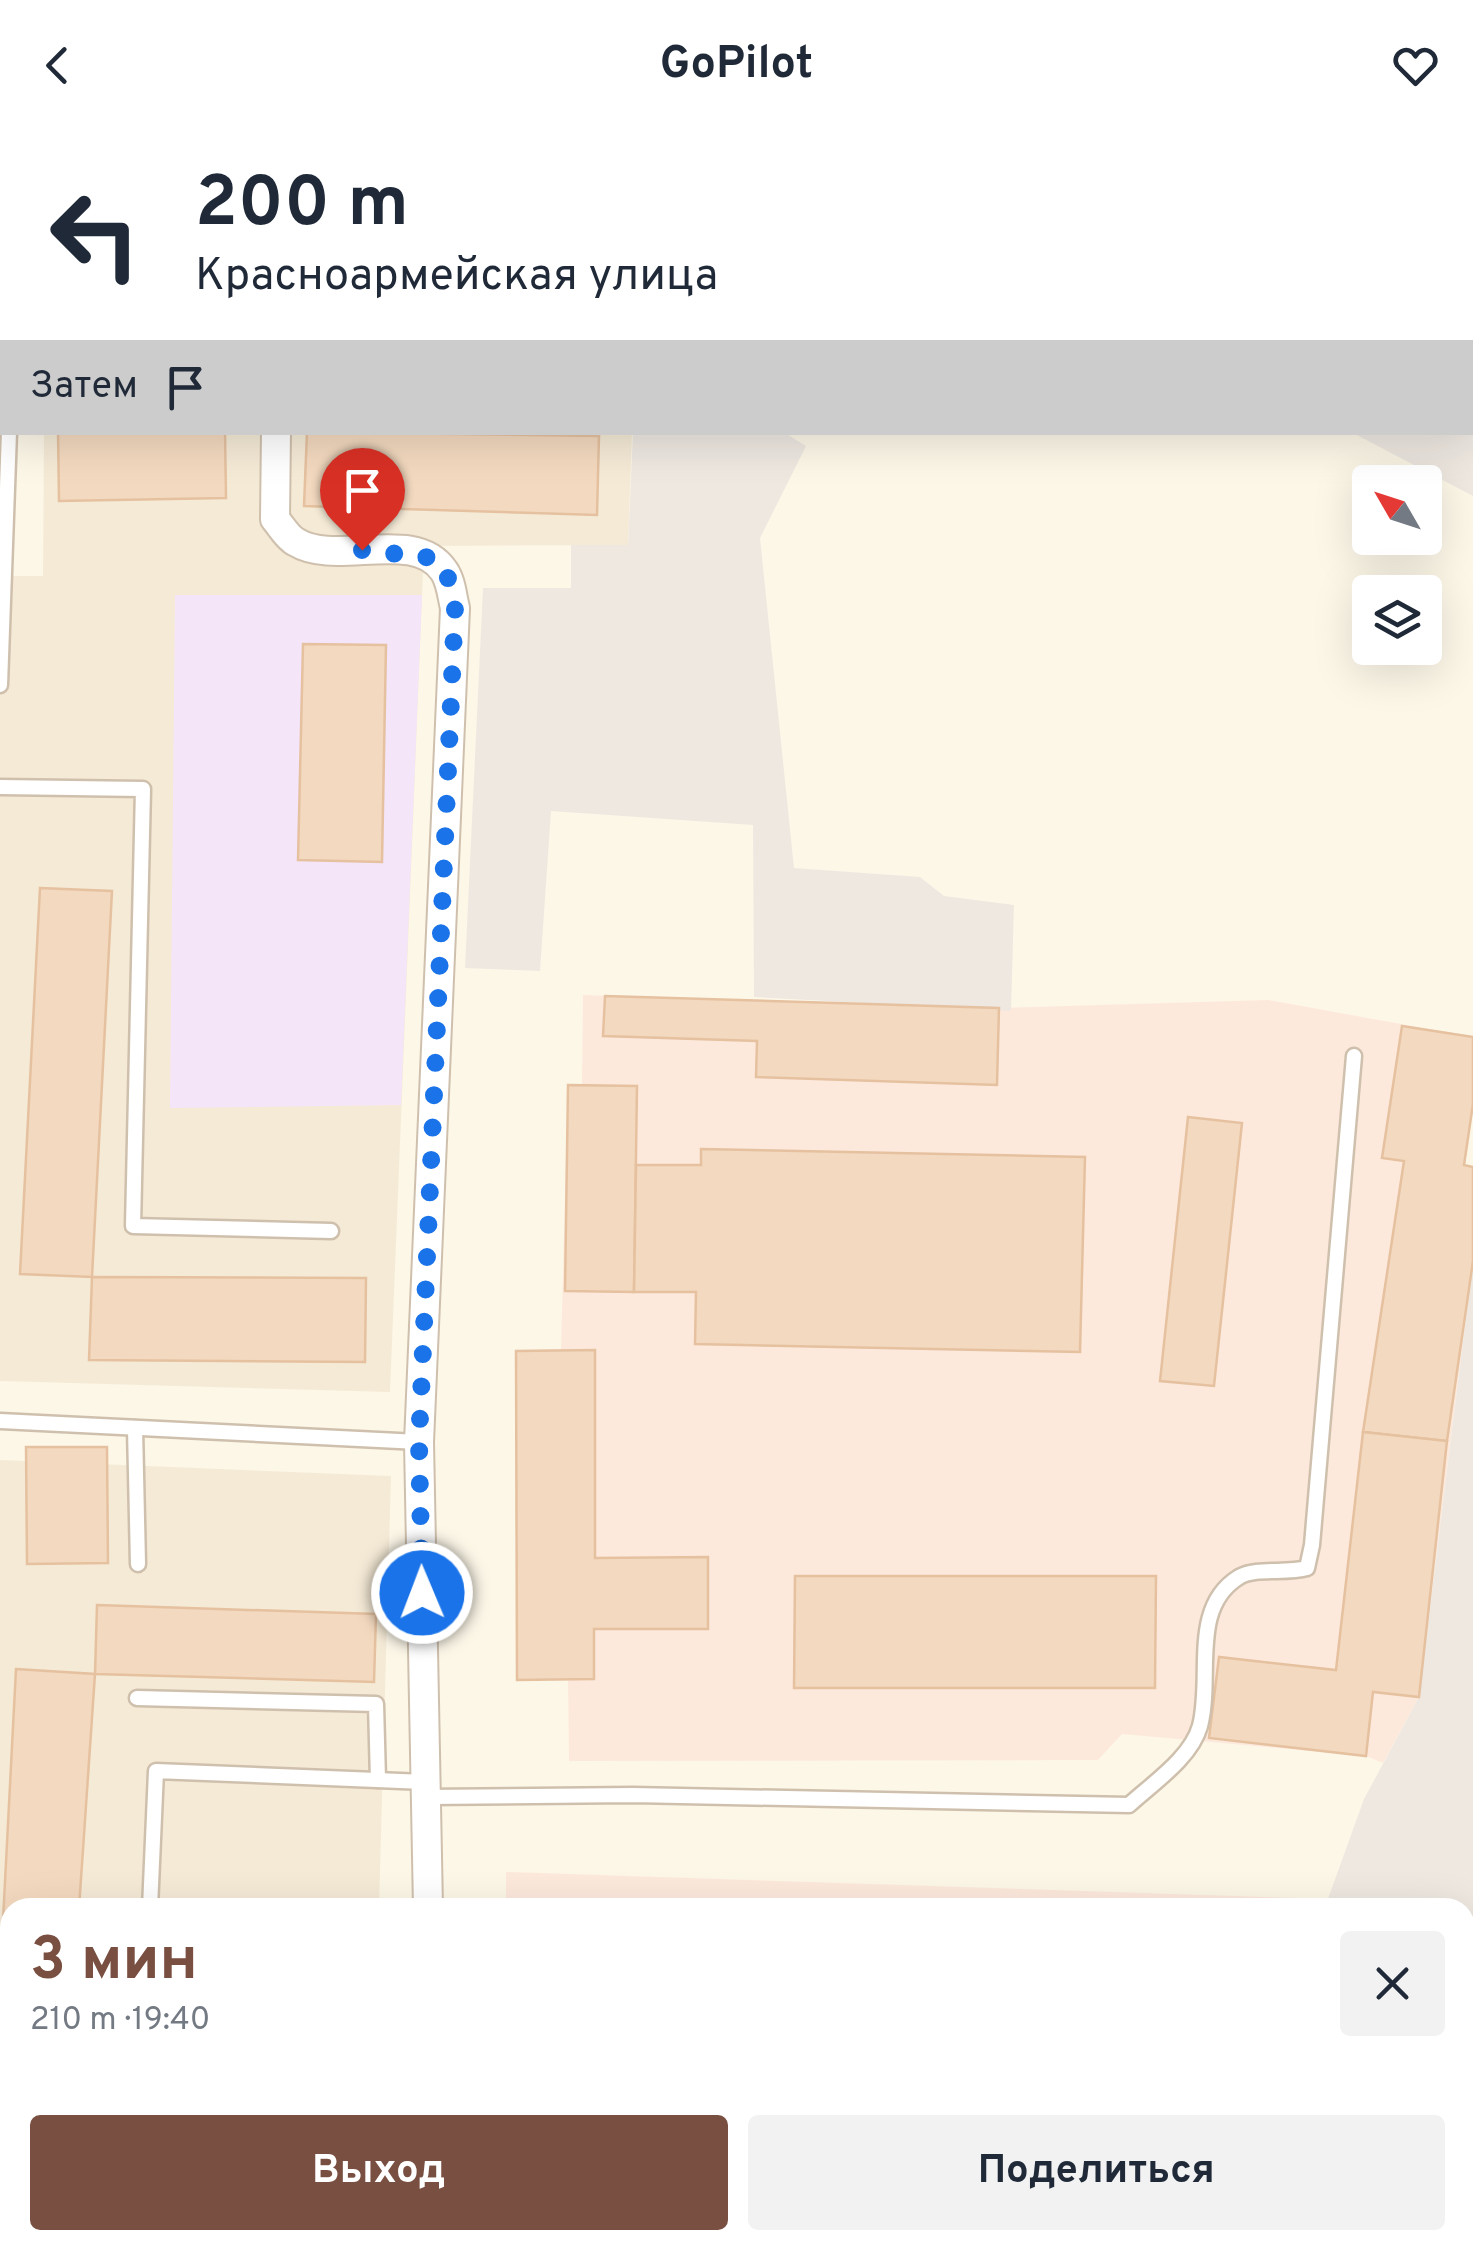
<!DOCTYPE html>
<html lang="ru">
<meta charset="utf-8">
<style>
:root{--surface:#fff;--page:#f2f2f3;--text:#1f2937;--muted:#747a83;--accent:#794f41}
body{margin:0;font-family:Overpass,sans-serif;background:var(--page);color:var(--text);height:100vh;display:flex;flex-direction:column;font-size:38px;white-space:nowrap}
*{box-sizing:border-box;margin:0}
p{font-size:32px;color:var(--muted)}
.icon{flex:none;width:55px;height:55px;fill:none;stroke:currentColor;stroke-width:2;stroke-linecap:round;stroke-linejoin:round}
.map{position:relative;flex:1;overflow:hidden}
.panel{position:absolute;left:0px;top:1768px;width:1475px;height:352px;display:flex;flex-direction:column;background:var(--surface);border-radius:30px 30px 0 0;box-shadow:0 10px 40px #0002}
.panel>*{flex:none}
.guide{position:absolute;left:0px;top:0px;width:1475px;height:305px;box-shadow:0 10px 40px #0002;background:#fff;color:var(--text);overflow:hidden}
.needle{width:65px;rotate:309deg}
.controls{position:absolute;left:1352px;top:335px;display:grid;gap:20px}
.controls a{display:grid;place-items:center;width:90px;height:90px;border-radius:10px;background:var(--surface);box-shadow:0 10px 40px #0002;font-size:50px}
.pin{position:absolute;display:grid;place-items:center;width:85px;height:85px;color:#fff;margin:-102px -42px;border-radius:50% 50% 50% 0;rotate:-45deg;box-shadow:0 0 10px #0007}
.pin .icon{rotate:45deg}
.me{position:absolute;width:110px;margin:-55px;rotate:359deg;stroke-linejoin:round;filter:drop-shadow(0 0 8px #0008)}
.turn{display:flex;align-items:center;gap:35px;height:210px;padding:0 30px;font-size:45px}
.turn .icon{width:130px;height:130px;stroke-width:2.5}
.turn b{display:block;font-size:70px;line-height:85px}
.then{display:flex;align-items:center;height:95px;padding:0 30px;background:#0003;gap:20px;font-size:38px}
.round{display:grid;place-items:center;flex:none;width:105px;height:105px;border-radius:10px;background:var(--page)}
.head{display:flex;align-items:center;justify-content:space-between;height:170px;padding:0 30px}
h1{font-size:60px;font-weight:700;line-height:75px;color:var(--accent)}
.button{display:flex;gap:20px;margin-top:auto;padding:20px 30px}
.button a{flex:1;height:115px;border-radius:10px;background:var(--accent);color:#fff;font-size:40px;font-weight:700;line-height:115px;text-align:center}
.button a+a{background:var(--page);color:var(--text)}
header{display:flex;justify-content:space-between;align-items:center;height:130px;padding:0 30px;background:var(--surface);font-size:45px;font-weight:700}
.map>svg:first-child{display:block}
.residential{fill:#f5ead6}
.commercial{fill:#fde9dc}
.industrial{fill:#eee8e1}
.education{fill:#f4e5f9}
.building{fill:#f3d9bf;stroke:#e5c1a0;stroke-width:2.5}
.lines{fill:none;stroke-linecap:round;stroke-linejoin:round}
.lane-casing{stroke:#cfc0ad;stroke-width:19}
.street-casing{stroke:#cfc0ad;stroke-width:32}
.primary-casing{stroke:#dcd5d0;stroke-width:48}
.lane{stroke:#fff;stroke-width:14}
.street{stroke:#fff;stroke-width:28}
.primary{stroke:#fbe2a1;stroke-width:42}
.tram{stroke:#bba5c8;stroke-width:2.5}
.rail-casing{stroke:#bba5c8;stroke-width:11}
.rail{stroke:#fffaef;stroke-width:8;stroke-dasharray:22;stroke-linecap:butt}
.route{stroke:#1a73e8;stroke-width:18;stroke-dasharray:0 32.4}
</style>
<header><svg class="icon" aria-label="back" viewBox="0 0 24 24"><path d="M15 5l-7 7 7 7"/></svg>GoPilot<svg class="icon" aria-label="heart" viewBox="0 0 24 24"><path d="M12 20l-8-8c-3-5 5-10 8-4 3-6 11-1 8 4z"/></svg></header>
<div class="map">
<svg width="1473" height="2119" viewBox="0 0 1473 2119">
<rect width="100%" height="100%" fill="#fdf7e8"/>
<g class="residential">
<polygon points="214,0 810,0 213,2"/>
<polygon points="44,303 632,303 628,415 424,416 390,1262 0,1251 0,446 43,446"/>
<polygon points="0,1330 391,1346 379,1777 10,1778 10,2110 381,2110 380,2119 0,2119"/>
</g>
<g class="commercial">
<polygon points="583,865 999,878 1268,870 1473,907 1473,974 1464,1035 1473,1037 1473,1131 1419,1567 1383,1633 1366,1626 1122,1604 1098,1630 569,1631 568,1550 517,1550 516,1221 561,1219 568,955 582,954"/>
<polygon points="506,1742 1327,1769 1325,1778 506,1778"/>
<polygon points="746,2110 897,2110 842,2119 747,2119"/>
</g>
<g class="industrial">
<polygon points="1347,0 1473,0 1473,366 1353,303 1472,302 1472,2"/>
<polygon points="633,303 785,303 806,316 760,408 794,738 920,747 944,766 1014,775 1011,881 754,867 753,695 551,681 540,841 465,838 483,458 571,458 571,415 628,415"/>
<polygon points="1473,1131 1473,2119 842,2119 897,2110 1465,2110 1465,1778 1325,1777 1364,1669 1419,1567"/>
<polygon points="464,2110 746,2110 747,2119 464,2119"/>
</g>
<polygon class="education" points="175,465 422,465 401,975 170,978"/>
<g class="building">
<rect x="316" y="0" width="76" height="2"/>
<polygon points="537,0 663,0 666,2 540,2"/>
<polygon points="1229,0 1300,0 1299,2"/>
<polygon points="58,302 225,302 226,368 59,371"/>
<polygon points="307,302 599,306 597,385 304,376"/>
<polygon points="303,514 386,515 382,732 298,730"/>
<polygon points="40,758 112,761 92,1147 20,1144"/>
<polygon points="605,866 999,878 997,955 756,947 757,911 603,906"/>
<polygon points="1402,896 1473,907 1473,974 1464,1035 1473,1037 1473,1131 1447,1311 1363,1302 1404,1031 1382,1028"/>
<polygon points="568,955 637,956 634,1162 565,1161"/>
<polygon points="1188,987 1242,993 1214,1256 1160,1251"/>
<polygon points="701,1019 1085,1027 1080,1222 695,1214 696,1162 634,1162 636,1035 701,1035"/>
<polygon points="92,1147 366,1148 365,1232 89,1230"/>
<polygon points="595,1220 595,1428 708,1427 708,1499 594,1499 594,1549 517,1550 516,1221"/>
<polygon points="1363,1302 1447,1311 1419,1567 1373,1562 1366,1626 1209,1608 1219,1527 1336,1540"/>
<polygon points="26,1317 107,1317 108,1433 27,1434"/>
<polygon points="795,1446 1156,1446 1155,1558 794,1558"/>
<polygon points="97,1475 376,1484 374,1552 95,1544"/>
<polygon points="16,1539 95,1544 79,1778 10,1778 10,1829 1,1829"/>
<polygon points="3,2019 10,2019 10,2110 94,2110 95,2119 4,2119"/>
</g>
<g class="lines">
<g class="lane-casing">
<g id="lane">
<polyline points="704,0 708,2"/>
<polyline points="1149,0 1154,2"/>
<polyline points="1472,38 1473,38"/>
<polyline points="0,555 9,302"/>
<polyline points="0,657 143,659 133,1096 331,1101"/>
<polyline points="0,1291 419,1312"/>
<polyline points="135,1298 138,1434"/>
<polyline points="137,1568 376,1574 378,1650"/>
<path d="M426 1667 633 1665 1129 1675C1153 1653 1191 1628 1200 1596 1213 1546 1189 1478 1239 1447 1256 1437 1286 1444 1307 1438L1312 1415 1354 926"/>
<polyline points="150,1778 156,1641 425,1652"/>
<polyline points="0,1919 10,1919"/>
<polyline points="126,2119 126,2110"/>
</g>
</g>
<g class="street-casing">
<g id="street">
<polyline points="263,2 263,0"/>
<polyline points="789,2 789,0"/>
<polyline points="0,289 2,285"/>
<path d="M276 302 275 389C281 396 288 408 296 412 336 437 415 397 444 441 451 451 452 466 455 478L419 1312 428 1778"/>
<polyline points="423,2119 423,2110"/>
</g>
</g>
<g class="primary-casing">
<g id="primary">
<polyline points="58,2 60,0"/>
<polyline points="0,86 2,83"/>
</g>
</g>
<use href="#lane" class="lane"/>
<use href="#street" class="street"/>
<use href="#primary" class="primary"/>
<g class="tram">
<polyline points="129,2 131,0"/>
<polyline points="150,2 152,0"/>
<polyline points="0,185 2,182"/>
<polyline points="0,220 2,216"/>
</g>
<g class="rail-casing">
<g id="rail">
<polyline points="1465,1865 1473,1853"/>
<polyline points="1299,2119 1307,2110"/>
</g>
</g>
<use href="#rail" class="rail"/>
</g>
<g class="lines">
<polyline class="route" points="362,420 434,428 447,444 455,478 419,1312 422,1463"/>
</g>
</svg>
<div class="controls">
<a><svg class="needle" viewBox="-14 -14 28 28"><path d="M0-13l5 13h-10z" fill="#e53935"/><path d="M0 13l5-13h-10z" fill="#747a83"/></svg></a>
<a><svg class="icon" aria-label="layers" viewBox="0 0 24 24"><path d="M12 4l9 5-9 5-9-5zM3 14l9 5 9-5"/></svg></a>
</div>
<div class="pin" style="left:362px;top:420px;background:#d93025"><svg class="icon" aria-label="arrive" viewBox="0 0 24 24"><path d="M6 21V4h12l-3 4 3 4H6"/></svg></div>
<svg class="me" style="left:422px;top:1463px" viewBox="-20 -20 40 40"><circle r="17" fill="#1a73e8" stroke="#fff" stroke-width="3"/><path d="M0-11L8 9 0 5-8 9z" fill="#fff"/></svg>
<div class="guide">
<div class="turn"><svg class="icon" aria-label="left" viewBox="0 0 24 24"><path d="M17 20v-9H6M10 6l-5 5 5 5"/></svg><div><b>200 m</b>Красноармейская улица</div></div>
<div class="then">Затем<svg class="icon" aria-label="arrive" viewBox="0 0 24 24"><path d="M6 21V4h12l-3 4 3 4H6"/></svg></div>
</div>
<section class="panel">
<div class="head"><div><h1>3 мин</h1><p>210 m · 19:40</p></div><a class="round"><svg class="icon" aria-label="close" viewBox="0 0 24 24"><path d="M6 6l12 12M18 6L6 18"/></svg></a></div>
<div class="button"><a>Выход</a><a>Поделиться</a></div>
</section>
</div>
